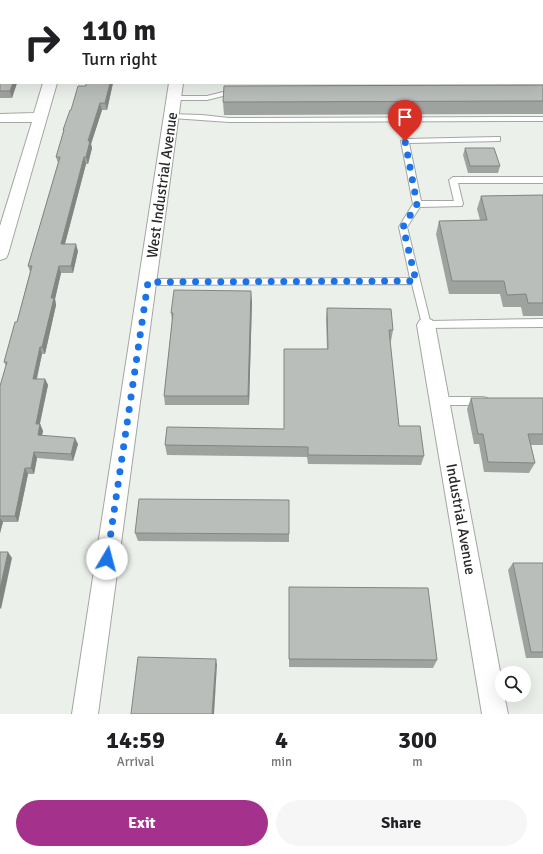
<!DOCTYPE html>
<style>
:root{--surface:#fff;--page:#f6f6f6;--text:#202124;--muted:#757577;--accent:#a4318c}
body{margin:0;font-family:Signika,sans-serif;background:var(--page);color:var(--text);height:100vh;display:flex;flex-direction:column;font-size:15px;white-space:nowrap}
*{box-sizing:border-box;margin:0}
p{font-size:13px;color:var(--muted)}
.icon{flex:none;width:22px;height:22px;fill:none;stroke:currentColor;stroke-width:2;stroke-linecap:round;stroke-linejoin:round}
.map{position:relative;height:714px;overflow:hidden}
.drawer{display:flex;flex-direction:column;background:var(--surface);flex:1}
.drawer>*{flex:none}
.guide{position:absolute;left:0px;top:0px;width:543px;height:84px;box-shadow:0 4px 16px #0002;background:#fff;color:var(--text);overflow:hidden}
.buttons{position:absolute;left:495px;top:666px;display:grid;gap:8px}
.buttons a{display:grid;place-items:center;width:36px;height:36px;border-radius:50%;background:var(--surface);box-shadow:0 4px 16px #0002;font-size:20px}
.pin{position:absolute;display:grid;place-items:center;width:34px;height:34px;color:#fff;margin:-41px -17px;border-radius:50% 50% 50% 0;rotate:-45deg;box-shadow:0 0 4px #0007}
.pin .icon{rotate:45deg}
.me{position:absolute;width:44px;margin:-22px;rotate:8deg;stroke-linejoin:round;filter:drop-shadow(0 0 3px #0008)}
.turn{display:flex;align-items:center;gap:14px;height:84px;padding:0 16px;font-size:18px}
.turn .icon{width:52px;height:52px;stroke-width:2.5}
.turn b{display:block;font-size:28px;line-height:34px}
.eta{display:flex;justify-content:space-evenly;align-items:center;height:68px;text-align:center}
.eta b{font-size:24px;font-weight:700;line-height:28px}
.action{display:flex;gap:8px;margin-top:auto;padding:8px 16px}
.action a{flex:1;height:46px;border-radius:24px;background:var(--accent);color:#fff;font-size:16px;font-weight:700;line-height:46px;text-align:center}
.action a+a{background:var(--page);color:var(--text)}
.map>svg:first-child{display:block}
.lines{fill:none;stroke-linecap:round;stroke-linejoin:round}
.lane-casing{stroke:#a3a7a3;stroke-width:2}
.street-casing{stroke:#a3a7a3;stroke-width:2}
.lane{fill:#fff;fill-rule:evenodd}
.street{fill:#fff;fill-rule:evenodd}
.wall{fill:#9fa3a0}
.shaded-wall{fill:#828582}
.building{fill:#b9beba;stroke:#828582}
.route{stroke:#1a73e8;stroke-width:7;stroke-dasharray:0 12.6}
.labels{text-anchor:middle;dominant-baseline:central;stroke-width:3;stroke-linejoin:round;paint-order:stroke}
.street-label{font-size:15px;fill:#282a29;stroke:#fff}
</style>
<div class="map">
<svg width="543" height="714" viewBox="0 0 543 714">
<rect width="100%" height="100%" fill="#ebf0eb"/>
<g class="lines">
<g class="lane-casing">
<g id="lane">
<polygon points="227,91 237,91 241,93 237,95 227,95 207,100 174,100 170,98 174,96 207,96"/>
<polygon points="169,114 202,115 229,118 543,117 543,121 229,122 172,118 168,116"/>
<polygon points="497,137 500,137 500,141 409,143 421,201 454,201 449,180 453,177 543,177 543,183 458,183 463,204 462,206 420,207 407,227 430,321 543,319 543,327 423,328 412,284 148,285 143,282 148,279 410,278 399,227 413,204 401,141 405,139"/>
<polygon points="439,397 483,397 487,398 488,401 487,404 483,405 439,405 435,404 434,401 435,398"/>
</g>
</g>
<g class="street-casing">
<g id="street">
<rect x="68" y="0" width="12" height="1"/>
<rect x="179" y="0" width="12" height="1"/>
<polygon points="43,83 57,83 8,254 6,258 0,260 0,226 32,122 0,122 0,114 34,113"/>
<polygon points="169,83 183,83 98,714 72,714"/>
<polygon points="426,318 432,320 435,325 502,682 502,695 504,695 508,714 482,714 417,325 420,320"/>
</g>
</g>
<use href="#lane" class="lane"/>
<use href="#street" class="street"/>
</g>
<g class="wall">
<polygon points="0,26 17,83 12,98 0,98"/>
<polygon points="86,83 113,83 107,110 102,110 91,144 92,148 88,164 86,164 65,244 78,251 73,273 61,273 55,299 56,305 45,354 42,354 37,379 45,379 48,385 40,424 43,431 42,436 78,444 73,461 37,458 34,474 28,474 18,522 3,522 0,533 0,386 6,366 4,362 17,322 30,272 28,266 58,163 56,157 63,132 63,130 71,110 86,86"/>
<polygon points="543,85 543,114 224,115 223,102"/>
<polygon points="465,148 500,166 498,173 468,173 463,155"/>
<polygon points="543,195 543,316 523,316 521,307 503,307 500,294 449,294 436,234 439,221 480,220 477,209 481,196"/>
<polygon points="252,301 249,405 165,405 164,396 172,321 171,313"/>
<polygon points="327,308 393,330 391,341 390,341 399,426 424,456 421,465 308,464 307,457 167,455 165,445 284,429 327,349 326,319"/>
<polygon points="471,398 543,398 543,445 531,445 535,463 529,473 484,472 479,444 474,444 467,409"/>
<polygon points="135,533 289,534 289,542 138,541"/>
<polygon points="513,563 543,563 543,658 526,658 508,570"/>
<polygon points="289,587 437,660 433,668 289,667"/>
</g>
<g class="shaded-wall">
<polygon points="13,83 17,83 12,98 10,91"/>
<polygon points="110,83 113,83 107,110 105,103"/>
<polygon points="100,103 102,110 91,144 92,148 88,164 86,157 88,141"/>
<polygon points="84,157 86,164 63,251 61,244"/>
<polygon points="76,244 78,251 73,273 71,266"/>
<polygon points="59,266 61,273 55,299 56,305 45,354 42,347 51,298"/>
<polygon points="251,291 252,301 249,405 248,396"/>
<polygon points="40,347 42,354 35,385 33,379"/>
<polygon points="45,379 48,385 38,431 36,424"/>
<polygon points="40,424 43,431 40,442 38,435"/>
<polygon points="75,438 78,444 73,461 71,454"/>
<polygon points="34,452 37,458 34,474 31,468"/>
<polygon points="25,468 28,474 18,522 15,516"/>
<polygon points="0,518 3,522 0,533"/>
<polygon points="8,552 12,558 1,609 0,608 0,589"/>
<polygon points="216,659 217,665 214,714 212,714"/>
</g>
<g class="building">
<polygon points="10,0 44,0 43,1 10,1"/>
<rect x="100" y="0" width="26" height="1"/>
<polygon points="1,23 1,83 13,83 10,91 0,91 0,26"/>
<polygon points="86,83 110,83 105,103 100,103 88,141 90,141 86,157 84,157 61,244 76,244 71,266 59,266 51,298 54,298 42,347 40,347 33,379 45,379 36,424 40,424 38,435 75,438 71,454 34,452 31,468 25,468 15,516 0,516 0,386 7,362 4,362 15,322 17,322 32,266 28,266 60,157 56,157 64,130 63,130 70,110 71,110 78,86 86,86"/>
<polygon points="543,85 543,101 223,102 224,86"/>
<polygon points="465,148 494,148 500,166 470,166"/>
<polygon points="543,195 543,303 528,303 526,294 507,295 504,281 452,281 439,221 487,220 481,196"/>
<polygon points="174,290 251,291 248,396 164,396 173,313 171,313"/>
<polygon points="327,308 391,309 393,330 389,330 399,426 420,426 424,456 308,455 308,447 165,445 167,427 284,429 284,349 328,349"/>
<polygon points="471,398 543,398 543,434 528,434 535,463 488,462 483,434 478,434"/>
<polygon points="139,499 289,500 289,534 135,533"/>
<polygon points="0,552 8,552 0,589"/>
<polygon points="513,563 543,563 543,652 531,652"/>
<polygon points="289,587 428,588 437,660 289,659"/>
<polygon points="138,657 216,659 212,714 131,714"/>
</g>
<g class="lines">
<polyline class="route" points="107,559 148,282 416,281 403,227 417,204 405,141"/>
</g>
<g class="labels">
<g class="street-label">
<text transform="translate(162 185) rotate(-82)">West Industrial Avenue</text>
<text transform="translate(461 519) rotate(80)">Industrial Avenue</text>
</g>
</g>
</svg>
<div class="buttons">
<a><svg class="icon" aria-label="search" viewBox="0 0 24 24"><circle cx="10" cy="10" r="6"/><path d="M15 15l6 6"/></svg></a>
</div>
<div class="pin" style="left:405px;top:141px;background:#d93025"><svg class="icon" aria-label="arrive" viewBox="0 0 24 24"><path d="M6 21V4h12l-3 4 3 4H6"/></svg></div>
<svg class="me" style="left:107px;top:559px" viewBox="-20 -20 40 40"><circle r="19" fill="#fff"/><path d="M0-13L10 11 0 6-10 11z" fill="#1a73e8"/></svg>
<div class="guide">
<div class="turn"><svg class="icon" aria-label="right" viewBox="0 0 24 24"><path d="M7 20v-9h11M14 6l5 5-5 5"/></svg><div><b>110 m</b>Turn right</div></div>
</div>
</div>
<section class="drawer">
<div class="eta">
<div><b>14:59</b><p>Arrival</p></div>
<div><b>4</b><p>min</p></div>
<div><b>300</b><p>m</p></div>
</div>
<div class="action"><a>Exit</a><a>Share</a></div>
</section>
